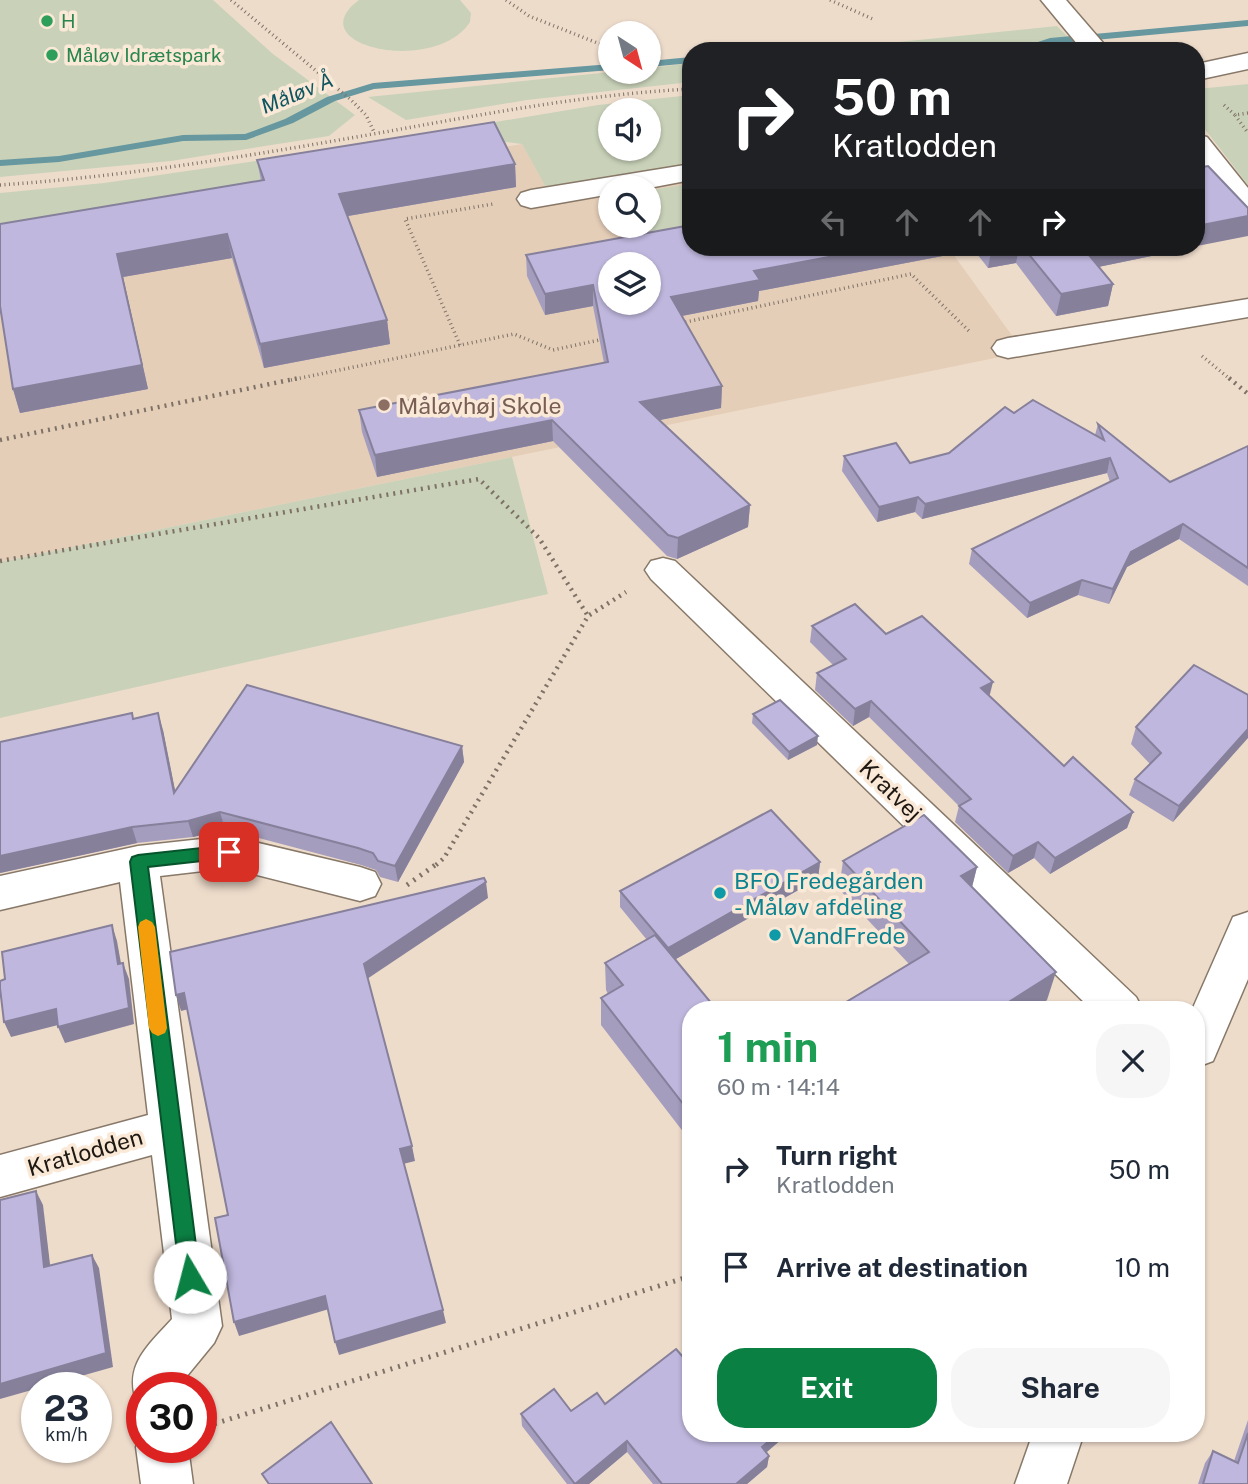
<!DOCTYPE html>
<meta charset="utf-8">
<style>
:root{--surface:#fff;--page:#f6f6f7;--text:#1f2937;--muted:#747a83;--accent:#0b8043}
body{margin:0;font-family:"Public Sans",sans-serif;background:var(--page);color:var(--text);height:100vh;display:flex;flex-direction:column;font-size:26px;white-space:nowrap}
*{box-sizing:border-box;margin:0}
p{font-size:23px;color:var(--muted)}
.icon{flex:none;width:38px;height:38px;fill:none;stroke:currentColor;stroke-width:2;stroke-linecap:round;stroke-linejoin:round}
.map{position:relative;flex:1;overflow:hidden}
.details{position:absolute;left:682px;top:1001px;width:523px;height:441px;display:flex;flex-direction:column;background:var(--surface);border-radius:28px;box-shadow:0 2px 5px #0004}
.details>*{flex:none}
.hud{position:absolute;left:682px;top:42px;width:523px;height:214px;border-radius:28px;box-shadow:0 2px 5px #0004;background:#202124;color:#fff;overflow:hidden}
.needle{width:46px;rotate:144deg}
.buttons{position:absolute;left:598px;top:21px;display:grid;gap:14px}
.buttons a{display:grid;place-items:center;width:63px;height:63px;border-radius:50%;background:var(--surface);box-shadow:0 2px 5px #0004;font-size:35px}
.speed{position:absolute;left:21px;top:1372px;display:flex;gap:14px;font-size:35px;font-weight:700;text-align:center}
.speed>*{display:grid;place-content:center;width:91px;height:91px;border-radius:50%;background:var(--surface);box-shadow:0 2px 5px #0004;line-height:1}
.speed small{font-size:18px;font-weight:400}
.speed .limit{border:10px solid #d22;background:#fff;color:#111}
.pin{position:absolute;display:grid;place-items:center;width:60px;height:60px;color:#fff;margin:-30px;border-radius:14px;box-shadow:0 4px 10px #0006}
.me{position:absolute;width:77px;margin:-38px;rotate:352deg;stroke-linejoin:round;filter:drop-shadow(0 0 5px #0008)}
.turn{display:flex;align-items:center;gap:24px;height:147px;padding:0 35px;font-size:32px}
.turn .icon{width:91px;height:91px;stroke-width:2.5}
.turn b{display:block;font-size:49px;line-height:60px}
.lanes{display:flex;align-items:center;height:66px;padding:0 35px;background:#0003;justify-content:center;gap:35px;direction:ltr}
.lanes .off{opacity:.35}
.round{display:grid;place-items:center;flex:none;width:74px;height:74px;border-radius:28px;background:var(--page)}
.summary{display:flex;align-items:center;justify-content:space-between;height:119px;padding:0 35px}
h1{font-size:42px;font-weight:700;line-height:52px;color:#1e9e55}
.button{display:flex;gap:14px;margin-top:auto;padding:14px 35px}
.button a{flex:1;height:80px;border-radius:28px;background:var(--accent);color:#fff;font-size:28px;font-weight:700;line-height:80px;text-align:center}
.button a+a{background:var(--page);color:var(--text)}
ul{padding:0;list-style:none}
li{display:flex;align-items:center;gap:21px;height:98px;padding:0 35px}
li div{flex:1}
li b{display:block;font-size:26px}
li em{font-style:normal}
.map>svg:first-child{display:block}
.built{fill:#e5ceb8;fill-rule:evenodd}
.green{fill:#c9d2b9;fill-rule:evenodd}
.lines{fill:none;stroke-linecap:round;stroke-linejoin:round}
.stream{fill:#67979f;fill-rule:evenodd}
.minor-casing{stroke:#877868;stroke-width:3}
.path-far2{stroke:#7e7267;stroke-width:3.5;stroke-dasharray:1 3.5;stroke-linecap:butt}
.path-far1{stroke:#7e7267;stroke-width:4.5;stroke-dasharray:2 5;stroke-linecap:butt}
.path{stroke:#7e7267;stroke-width:5;stroke-dasharray:2 6;stroke-linecap:butt}
.minor{fill:#fff;fill-rule:evenodd}
.wall{fill:#a49dbe}
.shaded-wall{fill:#86809b}
.building{fill:#bfb7dd;stroke:#86809b;stroke-width:2;fill-rule:evenodd}
.route{fill:#0b8043;stroke:#07532c;stroke-width:2}
.slow{fill:#f59e0b}
.leisure-dot{fill:#2e9e5b;stroke:#fbe9d8;stroke-width:2.5}
.education-dot{fill:#8d6e63;stroke:#fbe9d8;stroke-width:2.5}
.culture-dot{fill:#0f9aa8;stroke:#fbe9d8;stroke-width:2.5}
.labels{text-anchor:middle;dominant-baseline:central;stroke-width:7;stroke-linejoin:round;paint-order:stroke}
.far-leisure-label{font-size:19px;fill:#27864d;stroke:#fbe9d8;text-anchor:start}
.far-water-label{font-size:21px;font-style:italic;fill:#0f5560;stroke:#fbe9d8}
.education-label{font-size:23px;fill:#785e54;stroke:#fbe9d8;text-anchor:start}
.street-label{font-size:23px;fill:#1e1812;stroke:#fbe9d8}
.culture-label{font-size:23px;fill:#0d838f;stroke:#fbe9d8;text-anchor:start}
</style>
<div class="map">
<svg width="1248" height="1484" viewBox="0 0 1248 1484">
<rect width="100%" height="100%" fill="#eedccb"/>
<path class="built" d="M522 144 548 189 691 165V247H948L1024 352 0 562V228ZM611 187H649V226H611ZM611 264H649V303H611Z"/>
<g class="green">
<polygon points="0,0 213,0 273,54 355,115 329,136 171,161 0,177"/>
<path d="M359 0H460L471 13 470 22C435 76 297 46 359 0Z"/>
<polygon points="1057,26 1082,51 809,51"/>
<polygon points="691,63 691,82 527,100 406,120 368,97 611,72 649,72 649,68"/>
<polygon points="1248,84 1248,185 1197,119 1197,89"/>
<path d="M691 95V165L547 189 522 144 505 142 500 136 381 141 598 105ZM611 110H649V149H611Z"/>
<polygon points="319,152 328,172 0,249 0,193 104,183"/>
<polygon points="691,184 691,246 637,256 619,226 649,226 649,190"/>
<polygon points="512,457 548,594 0,718 0,562"/>
</g>
<g class="lines">
<g class="stream">
<polygon points="1248,20 1248,26 1051,44 1028,51 1011,51 1050,38"/>
<polygon points="830,44 853,51 786,51 791,48"/>
<polygon points="691,57 691,63 649,67 649,61"/>
<polygon points="611,64 611,70 374,89 335,101 293,123 246,140 183,141 59,162 0,166 0,160 59,156 183,135 245,134 285,119 327,97 373,83"/>
</g>
<g class="minor-casing">
<g id="minor">
<polygon points="1041,0 1066,0 1110,51 1083,51"/>
<polygon points="1248,53 1248,69 1197,80 1197,64"/>
<polygon points="1197,135 1207,137 1248,188 1248,215 1238,212 1197,161"/>
<polygon points="691,164 691,180 649,188 611,187 611,194 531,208 521,205 517,199 521,193 531,190"/>
<polygon points="1248,299 1248,317 1008,358 997,355 992,348 997,341 1008,338"/>
<polygon points="663,558 675,561 1136,997 1143,1010 1092,1010 651,579 645,570 651,561"/>
<path d="M229 836 360 867 375 872 381 884 375 896 360 901 229 868 160 876 222 1326 214 1343 182 1382 181 1388H142V1407L138 1406C122 1366 147 1347 172 1319L152 1155 0 1197V1155L148 1115 120 882 0 910V876L138 846Z"/>
<polygon points="1248,912 1248,979 1213,1061 1197,1067 1197,1010 1192,1010 1233,917"/>
<polygon points="1033,1433 1084,1433 1067,1484 1015,1484"/>
<polygon points="142,1434 142,1447 188,1447 193,1484 141,1484 136,1447"/>
</g>
</g>
<g class="path-far2">
<polyline points="231,0 350,99 366,115 374,132"/>
<polyline points="506,0 529,16 605,46"/>
<polyline points="830,0 875,20"/>
<polyline points="1224,105 1235,115"/>
<polyline points="1248,113 1235,115 1248,133"/>
<path d="M0 185C132 176 261 154 390 131 490 113 590 94 691 89"/>
<polyline points="681,323 911,274 969,331"/>
<polyline points="460,345 405,219 493,204"/>
<polyline points="1202,356 1231,380"/>
<polyline points="291,380 514,334 553,350 604,339"/>
</g>
<g class="path-far1">
<polyline points="1229,378 1248,394"/>
<polyline points="0,440 299,378"/>
<polyline points="0,561 479,479 539,538 588,616"/>
<polyline points="436,865 444,858 588,616 626,592"/>
</g>
<g class="path">
<polyline points="407,885 438,863"/>
<polyline points="207,1426 691,1276"/>
</g>
<use href="#minor" class="minor"/>
</g>
<g class="wall">
<polygon points="257,160 515,164 516,187 348,216 387,320 390,344 264,368 232,258 123,277 148,389 20,413 13,389 0,306 261,181"/>
<polygon points="691,247 1195,247 1098,267 1113,284 1108,306 1056,316 1016,263 988,268 974,250 759,291 758,301 682,316 722,386 721,408 659,420 750,505 748,527 677,559 667,556 553,441 377,477 362,432 359,410 604,363 593,306 545,315 527,276 526,255"/>
<polygon points="1014,413 1095,435 1098,424 1170,482 1248,446 1248,586 1179,539 1127,567 1109,604 1078,595 1027,618 969,564 972,549 1110,482 1107,473 922,519 915,512 877,522 842,471 844,456 910,463 949,453"/>
<polygon points="812,626 886,634 989,696 1064,766 1133,812 1127,828 1050,874 1034,858 1008,873 955,822 959,806 869,717 853,726 815,690 817,673 833,665 810,642"/>
<polygon points="1248,695 1173,822 1129,795 1135,779 1150,764 1131,744 1136,727"/>
<polygon points="753,714 817,745 788,760 752,723"/>
<polygon points="134,719 163,730 175,791 462,746 464,762 398,882 380,877 376,870 361,865 225,829 193,837 137,843 0,873"/>
<polygon points="843,861 977,867 972,887 1047,1000 1031,1010 833,1010 909,964 839,889"/>
<polygon points="820,862 818,879 676,959 691,1010 691,1142 601,1025 601,998 608,994 606,990 605,963 647,940 620,907 620,891"/>
<polygon points="605,1404 766,1453 769,1456 767,1467 747,1484 653,1484 627,1452 589,1484 567,1484 522,1426 521,1414 571,1411"/>
<polygon points="1248,1420 1248,1484 1198,1484 1205,1463 1213,1451 1234,1461"/>
</g>
<g class="shaded-wall">
<polygon points="515,164 516,187 342,217 339,194"/>
<polygon points="1248,216 1248,236 1197,246 1197,226"/>
<polygon points="227,234 232,258 123,277 148,389 20,413 13,389 117,254"/>
<polygon points="882,247 975,247 974,250 759,291 758,301 671,318 671,297 754,271"/>
<polygon points="992,247 1019,247 1016,263 988,268"/>
<polygon points="1097,247 1195,247 1079,271 1084,249"/>
<polygon points="1113,284 1108,306 1056,316 1061,294"/>
<polygon points="593,285 593,306 545,315 545,294"/>
<polygon points="387,320 390,344 264,368 260,344"/>
<polygon points="722,386 721,408 640,424 640,402"/>
<polygon points="552,420 553,441 377,477 375,455"/>
<polygon points="1110,458 1107,473 922,519 925,504"/>
<polygon points="918,497 915,512 877,522 879,507"/>
<polygon points="750,505 748,527 677,559 678,538"/>
<polygon points="1183,524 1179,539 1127,567 1109,604 1113,589 1131,552"/>
<polygon points="1082,580 1078,595 1027,618 1030,603"/>
<polygon points="993,682 989,698 981,688"/>
<polygon points="871,701 869,717 853,726 855,709"/>
<polygon points="158,713 163,730 179,810 174,793"/>
<polygon points="1248,729 1248,738 1173,822 1179,806"/>
<polygon points="818,736 817,745 788,760 789,752"/>
<polygon points="462,746 464,762 398,882 395,866"/>
<polygon points="220,812 225,829 193,837 188,821"/>
<polygon points="1133,812 1127,828 1050,874 1055,858"/>
<polygon points="132,827 137,843 0,873 0,856"/>
<polygon points="1038,842 1034,858 1008,873 1013,856"/>
<polygon points="820,862 818,879 667,964 668,948"/>
<polygon points="977,867 970,895 961,876"/>
<polygon points="486,882 488,898 367,979 364,964"/>
<polygon points="112,925 117,941 124,980 118,964"/>
<polygon points="123,963 129,979 134,1024 65,1043 58,1027"/>
<polygon points="1056,972 1047,1000 1031,1010 996,1010"/>
<polygon points="184,993 189,1009 181,1011 176,995"/>
<polygon points="56,1009 62,1024 11,1037 4,1022"/>
<polygon points="412,1146 415,1161 403,1164 400,1149"/>
<polygon points="36,1191 43,1205 52,1281 44,1267"/>
<polygon points="92,1255 99,1268 113,1367 0,1399 0,1384"/>
<polygon points="325,1296 329,1309 239,1336 234,1322"/>
<polygon points="443,1310 446,1323 339,1355 335,1342"/>
<polygon points="778,1433 789,1433 760,1458 762,1447"/>
<polygon points="627,1441 627,1452 589,1484 575,1484"/>
<polygon points="769,1456 767,1467 747,1484 736,1484"/>
</g>
<g class="building">
<polygon points="494,122 515,164 339,194 387,320 260,344 227,234 117,254 142,365 13,389 0,306 0,224 264,180 257,160"/>
<polygon points="1208,166 1248,208 1248,216 1197,226 1197,168"/>
<path d="M691 225V247H882L754 271 760 280 671 297 722 386 640 402 750 505 678 538 668 535 552 420 375 455 359 410 608 362 593 285 545 294 526 255ZM611 264H649V303H611Z"/>
<polygon points="1023,247 1097,247 1084,249 1113,284 1061,294"/>
<polygon points="1033,400 1104,440 1098,424 1170,482 1248,446 1248,568 1183,524 1131,552 1113,589 1082,580 1030,603 972,549 1118,478 1110,458 925,504 918,497 879,507 844,456 896,443 910,463 949,453 1005,407 1014,413"/>
<polygon points="855,604 886,634 922,616 993,682 981,688 1064,766 1073,757 1133,812 1055,858 1038,842 1013,856 959,806 971,799 871,701 855,709 817,673 846,659 812,626"/>
<polygon points="1194,665 1248,695 1248,729 1179,806 1135,779 1161,753 1136,727"/>
<polygon points="247,685 462,746 395,866 378,861 373,853 358,848 220,812 188,821 132,827 0,856 0,742 132,713 133,719 158,713 174,793"/>
<polygon points="780,700 818,736 789,752 753,714"/>
<polygon points="771,810 820,862 668,948 620,891"/>
<polygon points="924,815 977,867 961,876 1056,972 996,1010 833,1010 929,952 843,861"/>
<polygon points="484,878 486,882 364,964 412,1146 400,1149 443,1310 335,1342 325,1296 234,1322 215,1218 228,1215 184,993 176,995 170,952"/>
<polygon points="112,925 118,964 123,963 129,1008 58,1027 56,1009 4,1022 0,988 0,981 5,979 2,952"/>
<polygon points="655,935 717,1010 691,1010 691,1114 601,998 623,985 605,963"/>
<polygon points="36,1191 44,1267 92,1255 106,1353 0,1384 0,1200"/>
<polygon points="676,1349 690,1365 691,1365 691,1433 778,1433 762,1447 769,1456 736,1484 662,1484 627,1441 575,1484 521,1414 554,1389 571,1411 597,1393 605,1404"/>
<polygon points="331,1422 372,1484 269,1484 262,1474"/>
<polygon points="1248,1433 1248,1484 1203,1484 1213,1451 1238,1463"/>
</g>
<polygon class="route" points="229,845 235,847 237,852 235,856 229,858 148,867 200,1277 197,1283 190,1286 183,1283 180,1277 130,862 132,857 138,855"/>
<polygon class="slow" points="146,919 152,922 155,927 167,1028 165,1033 158,1036 152,1033 149,1028 138,927 140,922"/>
<g class="leisure-dot">
<circle cx="47" cy="21" r="7"/>
<circle cx="52" cy="55" r="7"/>
</g>
<circle class="education-dot" cx="384" cy="405" r="7"/>
<g class="culture-dot">
<circle cx="720" cy="893" r="7"/>
<circle cx="775" cy="935" r="7"/>
</g>
<g class="labels">
<g class="far-leisure-label">
<text x="61" y="21">H</text>
<text x="66" y="55">Måløv Idrætspark</text>
</g>
<g class="far-water-label">
<text transform="translate(297 93) rotate(-22)">Måløv Å</text>
</g>
<g class="education-label">
<text x="398" y="405">Måløvhøj Skole</text>
</g>
<g class="street-label">
<text transform="translate(891 790) rotate(44)">Kratvej</text>
<text transform="translate(85 1152) rotate(-16)">Kratlodden</text>
</g>
<g class="culture-label">
<text x="734" y="880">BFO Fredegården<tspan x="734" dy="26">- Måløv afdeling</tspan></text>
<text x="789" y="935">VandFrede</text>
</g>
</g>
</svg>
<div class="buttons">
<a><svg class="needle" viewBox="-14 -14 28 28"><path d="M0-13l5 13h-10z" fill="#e53935"/><path d="M0 13l5-13h-10z" fill="#747a83"/></svg></a>
<a><svg class="icon" aria-label="sound" viewBox="0 0 24 24"><path d="M4 9h4l5-4v14l-5-4H4zM17 9q2 3 0 6"/></svg></a>
<a><svg class="icon" aria-label="search" viewBox="0 0 24 24"><circle cx="10" cy="10" r="6"/><path d="M15 15l6 6"/></svg></a>
<a><svg class="icon" aria-label="layers" viewBox="0 0 24 24"><path d="M12 4l9 5-9 5-9-5zM3 14l9 5 9-5"/></svg></a>
</div>
<div class="speed"><div>23<small>km/h</small></div><div class="limit">30</div></div>
<div class="pin" style="left:229px;top:852px;background:#d93025"><svg class="icon" aria-label="arrive" viewBox="0 0 24 24"><path d="M6 21V4h12l-3 4 3 4H6"/></svg></div>
<svg class="me" style="left:190px;top:1277px" viewBox="-20 -20 40 40"><circle r="19" fill="#fff"/><path d="M0-13L10 11 0 6-10 11z" fill="#0b8043"/></svg>
<div class="hud">
<div class="turn"><svg class="icon" aria-label="right" viewBox="0 0 24 24"><path d="M7 20v-9h11M14 6l5 5-5 5"/></svg><div><b>50 m</b>Kratlodden</div></div>
<div class="lanes"><svg class="icon off" aria-label="left" viewBox="0 0 24 24"><path d="M17 20v-9H6M10 6l-5 5 5 5"/></svg><svg class="icon off" aria-label="ahead" viewBox="0 0 24 24"><path d="M12 20V5M6 11l6-6 6 6"/></svg><svg class="icon off" aria-label="ahead" viewBox="0 0 24 24"><path d="M12 20V5M6 11l6-6 6 6"/></svg><svg class="icon" aria-label="right" viewBox="0 0 24 24"><path d="M7 20v-9h11M14 6l5 5-5 5"/></svg></div>
</div>
<section class="details">
<div class="summary"><div><h1>1 min</h1><p>60 m · 14:14</p></div><a class="round"><svg class="icon" aria-label="close" viewBox="0 0 24 24"><path d="M6 6l12 12M18 6L6 18"/></svg></a></div>
<ul>
<li><svg class="icon" aria-label="right" viewBox="0 0 24 24"><path d="M7 20v-9h11M14 6l5 5-5 5"/></svg><div><b>Turn right</b><p>Kratlodden</p></div><em>50 m</em></li>
<li><svg class="icon" aria-label="arrive" viewBox="0 0 24 24"><path d="M6 21V4h12l-3 4 3 4H6"/></svg><div><b>Arrive at destination</b></div><em>10 m</em></li>
</ul>
<div class="button"><a>Exit</a><a>Share</a></div>
</section>
</div>
